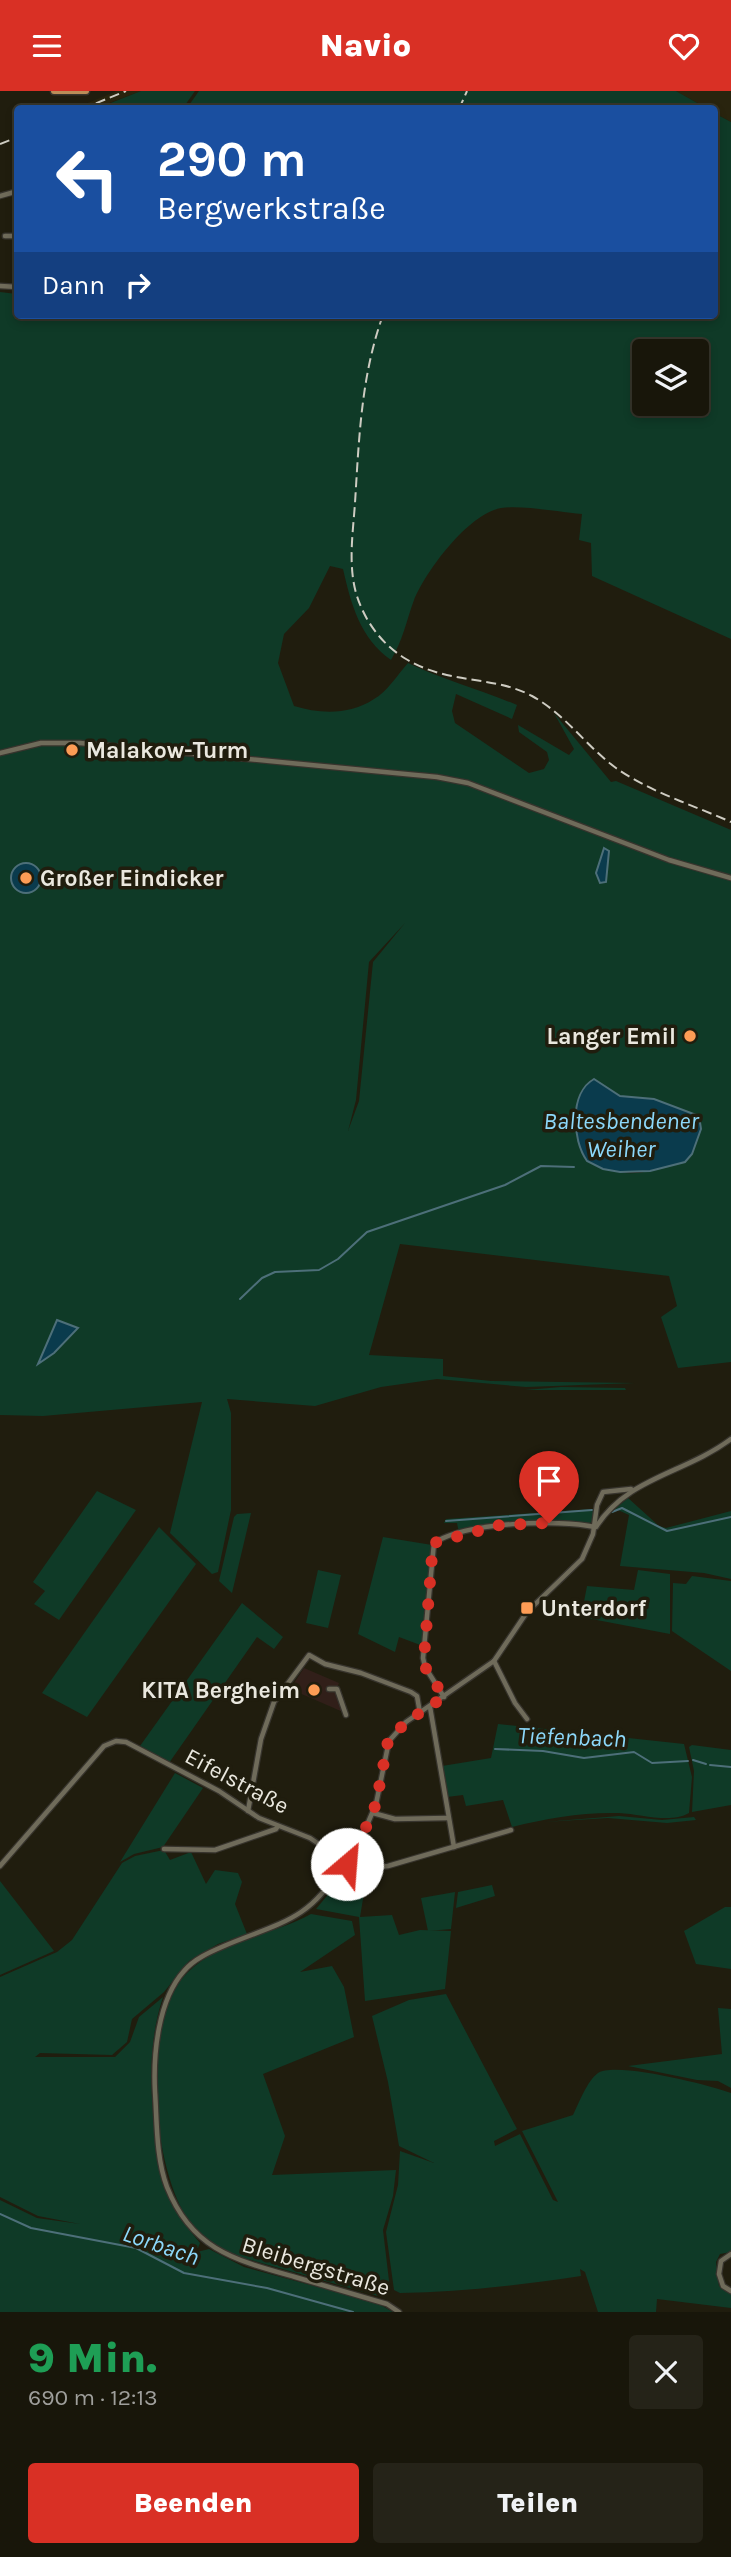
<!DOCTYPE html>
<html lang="de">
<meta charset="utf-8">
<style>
:root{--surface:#18160a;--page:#252318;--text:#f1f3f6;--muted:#9f9f9c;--line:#36352b;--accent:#d93025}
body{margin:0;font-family:Karla,sans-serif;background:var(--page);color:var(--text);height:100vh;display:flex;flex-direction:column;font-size:26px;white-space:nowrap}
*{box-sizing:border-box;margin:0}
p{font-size:23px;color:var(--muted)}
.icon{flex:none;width:38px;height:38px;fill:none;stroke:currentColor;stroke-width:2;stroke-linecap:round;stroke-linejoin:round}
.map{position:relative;height:2221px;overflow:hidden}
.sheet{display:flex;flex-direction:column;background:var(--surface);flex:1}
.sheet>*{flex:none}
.guide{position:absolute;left:14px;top:14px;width:704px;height:214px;border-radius:7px;box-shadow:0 4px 10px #0003,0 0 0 2px var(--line);background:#1a4fa0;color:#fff;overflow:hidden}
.tools{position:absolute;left:632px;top:248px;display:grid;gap:14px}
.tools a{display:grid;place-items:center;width:77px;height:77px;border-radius:7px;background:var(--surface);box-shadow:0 4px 10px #0003,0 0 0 2px var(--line);font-size:35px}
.pin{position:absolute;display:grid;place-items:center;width:60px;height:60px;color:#fff;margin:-72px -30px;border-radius:50% 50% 50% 0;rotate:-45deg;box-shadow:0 0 7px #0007}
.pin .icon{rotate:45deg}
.me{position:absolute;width:77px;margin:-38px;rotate:27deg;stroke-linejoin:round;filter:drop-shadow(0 0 5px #0008)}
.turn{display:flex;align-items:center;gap:24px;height:147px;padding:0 28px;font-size:32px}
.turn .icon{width:91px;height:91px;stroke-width:2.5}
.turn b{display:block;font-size:49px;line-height:60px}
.then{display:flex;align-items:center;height:66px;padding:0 28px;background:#0003;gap:14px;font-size:26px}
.round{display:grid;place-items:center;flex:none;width:74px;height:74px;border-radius:7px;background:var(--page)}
.overview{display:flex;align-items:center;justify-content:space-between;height:119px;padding:0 28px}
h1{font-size:42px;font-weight:800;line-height:52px;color:#1e9e55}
.cta{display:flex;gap:14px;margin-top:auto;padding:14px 28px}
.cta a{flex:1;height:80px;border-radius:7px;background:var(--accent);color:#fff;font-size:28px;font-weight:800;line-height:80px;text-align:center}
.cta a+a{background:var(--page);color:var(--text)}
header{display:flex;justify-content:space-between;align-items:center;height:91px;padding:0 28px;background:var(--accent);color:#fff;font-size:32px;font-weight:800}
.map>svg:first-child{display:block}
.built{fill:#29240e}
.education{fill:#311f19}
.green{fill:#0f3a27;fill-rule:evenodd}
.water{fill:#0a3b4d;stroke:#4d6f79;stroke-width:2}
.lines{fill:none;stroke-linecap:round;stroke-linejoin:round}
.stream{stroke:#4d6f79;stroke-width:2}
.minor-casing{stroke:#37342d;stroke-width:7}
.major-casing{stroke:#37342d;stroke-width:9}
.minor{stroke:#6f6b5a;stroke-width:4.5}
.major{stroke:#bb8d58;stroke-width:6}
.rail{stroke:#ceccc2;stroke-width:2;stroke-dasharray:10 5;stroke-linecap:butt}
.route{stroke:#d93025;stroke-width:12;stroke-dasharray:0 21.6}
.poi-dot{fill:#fd9c55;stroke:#201d0e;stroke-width:2.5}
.labels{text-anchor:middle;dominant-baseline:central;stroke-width:7;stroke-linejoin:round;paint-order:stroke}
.poi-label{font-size:23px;font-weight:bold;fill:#eae8df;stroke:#201d0e;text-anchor:start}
.street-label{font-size:23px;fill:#eae8df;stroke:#201d0e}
.water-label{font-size:24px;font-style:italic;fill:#8cd8fa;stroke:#201d0e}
</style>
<header><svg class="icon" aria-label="menu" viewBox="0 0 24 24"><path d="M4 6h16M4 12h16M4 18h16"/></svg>Navio<svg class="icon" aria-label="heart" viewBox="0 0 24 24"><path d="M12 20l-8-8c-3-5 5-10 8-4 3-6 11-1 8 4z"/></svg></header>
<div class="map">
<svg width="731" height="2221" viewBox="0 0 731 2221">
<rect width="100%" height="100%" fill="#201d0e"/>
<g class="built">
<polygon points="117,0 141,0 96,17 73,18"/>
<polygon points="676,0 731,0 731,31 714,22 714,18 706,17"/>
</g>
<polygon class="education" points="304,1577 339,1592 336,1599 343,1621 290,1598"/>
<g class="green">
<polygon points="141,0 195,0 183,17 98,17"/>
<polygon points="199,0 676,0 706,17 187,17"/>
<path d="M714 22 731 31V548L592 485 591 452 579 449 582 423C559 421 523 414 501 417 468 423 426 480 414 509 406 531 403 549 391 569 360 547 351 513 343 478L330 475 309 517 284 543 278 572 294 615C320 623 350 624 374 608 387 601 398 583 408 572 444 589 481 599 517 614L512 628 456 603 452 620 455 632 529 682 544 678 549 669 547 661 519 641 518 634 569 664 574 658 554 622 611 691 616 690 731 739V1271L678 1277 661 1226 677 1215 669 1185 400 1153 369 1264 443 1268V1285L491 1290 635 1292 526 1296 437 1288 381 1296 315 1315 227 1308 231 1322V1419L218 1481 212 1483 170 1442 202 1311 43 1325 0 1324V201L17 203 18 224H714ZM644 261H696V313H644ZM405 832 373 871 359 1010 348 1040 356 1009 369 871ZM592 988 620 1005 654 1008 665 1013 692 1063C684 1073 680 1071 668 1073 663 1074 658 1078 652 1079 631 1086 605 1081 587 1070 572 1048 570 1005 592 988ZM63 1231 67 1235 54 1262 39 1272 49 1248Z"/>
<polygon points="561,1296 625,1297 626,1299 525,1299"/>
<polygon points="97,1400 136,1419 59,1529 34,1513 45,1500 33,1491"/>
<polygon points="628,1407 659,1435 666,1437 731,1420 731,1488 704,1482 620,1475 629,1424 618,1419 608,1424"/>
<polygon points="593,1418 594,1431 589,1432 500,1433 459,1442 457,1432 444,1432 446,1428"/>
<polygon points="251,1422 232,1502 219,1490 234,1426 237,1423"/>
<polygon points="159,1436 196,1473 87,1626 42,1602"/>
<polygon points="383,1446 432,1454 423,1555 399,1546 395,1561 358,1543"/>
<polygon points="318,1479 341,1484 328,1537 306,1532"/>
<polygon points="638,1479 670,1483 670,1543 581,1526 587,1495 634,1499"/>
<polygon points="692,1485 731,1490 731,1580 672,1540 673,1492 686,1493"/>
<polygon points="242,1512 283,1546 274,1558 257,1546 169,1672 140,1655"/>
<path d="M498 1633 684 1653 692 1686 689 1722C670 1733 641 1723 619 1722 583 1721 547 1727 512 1736L503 1709 466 1715 463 1704 447 1706 442 1675 491 1667Z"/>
<polygon points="692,1654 731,1659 731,1714 692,1721 694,1680 689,1656"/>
<polygon points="175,1682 203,1697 163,1756 134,1763 120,1771"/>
<polygon points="619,1725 662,1729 694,1726 696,1729 667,1732 608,1727 544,1731"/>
<path d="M164 1759 170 1769 191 1761 206 1793 215 1779 238 1782 242 1791 235 1813 247 1843 218 1853 189 1870 164 1901 132 1928 127 1951 112 1964 40 1962 35 1966H115L130 1951 139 1926 163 1906C147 1954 150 2006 157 2055 158 2068 159 2081 163 2093 172 2115 185 2134 200 2152L198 2157 179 2158 193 2162 209 2158 244 2176 377 2212 393 2221H0V2109L37 2127 80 2133 38 2125 0 2106V1886L57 1861 72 1849 122 1772 135 1765Z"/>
<polygon points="0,1790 54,1860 0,1884"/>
<polygon points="336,1794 364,1802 360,1826 392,1824 399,1844 420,1839 451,1840 445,1898 365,1910 359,1826 316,1818"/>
<polygon points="492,1794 495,1805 456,1817 458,1801"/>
<polygon points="455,1801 451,1838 428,1840 421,1807"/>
<polygon points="725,1816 731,1816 731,1878 696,1873 684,1840"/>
<path d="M311 1823 352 1830 355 1844 300 1881 332 1875 344 1896 354 1946 263 1983 285 2045 272 2084 396 2079 393 2105 383 2139 390 2198 385 2207 226 2162C212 2152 196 2142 187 2127 152 2073 140 1930 187 1882 221 1848 271 1845 311 1823Z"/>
<path d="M446 1903 517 2038 494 2050 495 2055 520 2043 553 2109 558 2111 522 2040 573 2024C579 2012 587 1990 598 1982 615 1970 710 1994 731 2002V2161L720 2163 716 2171 719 2195 731 2203V2217L657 2208 656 2221H598L585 2181 580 2178 581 2185C520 2194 461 2201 400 2202L394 2199 386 2141 398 2094 400 2060 434 2072 399 2055 388 1991 372 1925 409 1909Z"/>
<polygon points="718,1917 731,1918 731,1997 718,1990 697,1989 628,1975 722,1963"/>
</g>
<g class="water">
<polygon points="604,757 609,760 606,791 600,792 596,782"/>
<circle cx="26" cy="787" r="15"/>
<path d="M594 988 620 1005 654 1008 699 1025 701 1038 692 1063 685 1071 650 1080 620 1081 603 1078 587 1070C572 1049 569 1002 594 988Z"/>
<polygon points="57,1229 78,1237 54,1262 38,1273"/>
</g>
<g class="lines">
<g class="stream">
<polyline points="240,1208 262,1187 275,1181 319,1179 338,1168 367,1141 505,1094 541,1075 574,1076"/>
<polyline points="612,1421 622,1417 667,1440 731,1426"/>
<polyline points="446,1430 592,1419"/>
<polyline points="495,1658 543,1660 584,1667 634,1661 652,1672 688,1670"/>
<polyline points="693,1669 706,1673"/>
<polyline points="710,1674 731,1676"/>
<polyline points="0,2123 31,2137 136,2157 184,2182 267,2197 353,2221"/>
</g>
<g class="minor-casing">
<g id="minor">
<polyline points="0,105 18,100"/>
<polyline points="5,145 18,145"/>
<polyline points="0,195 18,196"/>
<polyline points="0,662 41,652 80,652 437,686 468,692 669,769 731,787"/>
<path d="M596 1436C628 1386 684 1383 731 1348"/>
<polyline points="494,1570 515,1612 527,1628"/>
<polyline points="329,1598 337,1598 346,1624"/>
<path d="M444 1606 425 1576 423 1567 434 1452C466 1431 558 1428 595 1436"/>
<polyline points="430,1616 454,1756"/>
<polyline points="248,1720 261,1648 274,1611 309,1564 325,1573 361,1582 411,1601 417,1605 420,1622"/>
<polyline points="373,1722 395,1728 448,1727"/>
<polyline points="164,1758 215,1759 276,1738 278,1735"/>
<polyline points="346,1767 337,1767 337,1776 347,1774 346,1767 364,1741 376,1713 389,1650 406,1631 494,1570 527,1521 582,1468 593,1443 597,1414 603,1401 631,1398"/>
<polyline points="347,1773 370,1777 388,1775 511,1739"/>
<polyline points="0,1775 104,1655 116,1650 126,1651 219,1700 259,1727 310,1747 338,1766"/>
<path d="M339 1777C311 1830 275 1833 224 1855 210 1861 194 1868 184 1880 158 1909 153 1963 155 2001 157 2031 156 2067 167 2096 192 2159 235 2169 295 2186 325 2195 356 2204 387 2213L399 2221"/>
<polyline points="731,2163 721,2170 719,2183 723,2195 731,2200"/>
</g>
</g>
<g class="major-casing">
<polyline id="major" points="54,0 86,0"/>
</g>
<use href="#minor" class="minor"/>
<use href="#major" class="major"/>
<g class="rail">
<polyline points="82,18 126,0"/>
<polyline points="459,18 467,0"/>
<polyline points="0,53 18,46"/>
<path d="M383 224C361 285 359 348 355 412 353 441 348 473 356 502 364 529 381 553 406 568 449 594 493 584 532 605 565 623 586 655 616 677 650 701 693 714 731 731"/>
</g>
</g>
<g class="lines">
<polyline class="route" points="347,1773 346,1767 364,1741 376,1713 388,1650 406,1631 444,1606 425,1576 424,1567 433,1452 500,1434 549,1432"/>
</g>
<g class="poi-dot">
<circle cx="72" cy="659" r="7"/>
<circle cx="26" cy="787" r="7"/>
<circle cx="690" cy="945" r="7"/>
<rect x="520" y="1510" width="14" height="14" rx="3.5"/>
<circle cx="314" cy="1599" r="7"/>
</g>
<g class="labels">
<g class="poi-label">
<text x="86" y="659">Malakow-Turm</text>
<text x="40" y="787">Großer Eindicker</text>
<text x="676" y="945" text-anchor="end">Langer Emil</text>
<text x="541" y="1517">Unterdorf</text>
<text x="300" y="1599" text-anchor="end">KITA Bergheim</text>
</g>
<g class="street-label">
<text transform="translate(237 1690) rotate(28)">Eifelstraße</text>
<text transform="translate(316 2175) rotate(17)">Bleibergstraße</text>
</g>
<g class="water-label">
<text x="621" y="1030">Baltesbendener<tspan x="621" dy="28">Weiher</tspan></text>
<text transform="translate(572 1646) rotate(2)">Tiefenbach</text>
<text transform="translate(161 2154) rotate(19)">Lorbach</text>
</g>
</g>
</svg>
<div class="tools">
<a><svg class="icon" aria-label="layers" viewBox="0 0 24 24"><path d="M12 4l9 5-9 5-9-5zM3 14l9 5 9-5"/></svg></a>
</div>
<div class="pin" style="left:549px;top:1432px;background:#d93025"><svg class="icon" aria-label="arrive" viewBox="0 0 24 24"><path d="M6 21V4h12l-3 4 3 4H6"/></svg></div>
<svg class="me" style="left:347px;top:1773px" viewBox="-20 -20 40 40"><circle r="19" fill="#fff"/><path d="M0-13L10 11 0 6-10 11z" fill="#d93025"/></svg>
<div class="guide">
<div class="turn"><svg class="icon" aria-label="left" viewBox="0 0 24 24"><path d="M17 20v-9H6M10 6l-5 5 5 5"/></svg><div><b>290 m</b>Bergwerkstraße</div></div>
<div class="then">Dann<svg class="icon" aria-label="right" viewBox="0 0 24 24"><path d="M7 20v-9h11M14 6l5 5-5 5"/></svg></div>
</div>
</div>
<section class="sheet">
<div class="overview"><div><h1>9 Min.</h1><p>690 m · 12:13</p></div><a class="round"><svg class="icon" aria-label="close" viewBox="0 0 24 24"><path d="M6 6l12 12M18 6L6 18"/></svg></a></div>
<div class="cta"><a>Beenden</a><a>Teilen</a></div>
</section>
